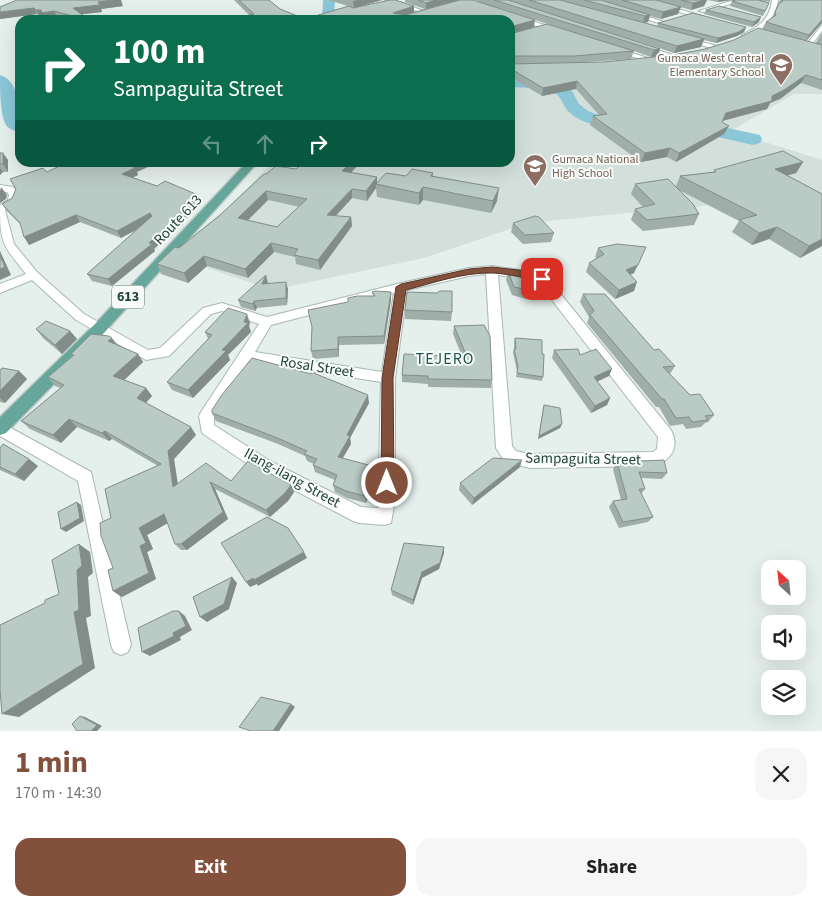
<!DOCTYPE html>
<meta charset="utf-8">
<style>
:root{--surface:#fff;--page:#f6f6f6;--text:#222;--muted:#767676;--accent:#83503b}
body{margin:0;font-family:"Source Sans 3",sans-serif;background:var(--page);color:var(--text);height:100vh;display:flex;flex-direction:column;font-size:19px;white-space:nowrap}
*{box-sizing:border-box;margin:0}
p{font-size:16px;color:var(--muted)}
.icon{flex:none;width:28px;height:28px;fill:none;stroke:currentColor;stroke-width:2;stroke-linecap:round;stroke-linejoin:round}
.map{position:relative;height:731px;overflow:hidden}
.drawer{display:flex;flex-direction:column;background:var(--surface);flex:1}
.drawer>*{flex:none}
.banner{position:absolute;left:15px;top:15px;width:500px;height:152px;border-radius:15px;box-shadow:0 5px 20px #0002;background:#0b6e4f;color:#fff;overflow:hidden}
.needle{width:32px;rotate:333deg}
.fabs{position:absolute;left:761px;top:560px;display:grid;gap:10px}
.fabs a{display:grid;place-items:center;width:45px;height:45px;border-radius:10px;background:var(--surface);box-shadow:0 5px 20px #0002;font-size:25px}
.pin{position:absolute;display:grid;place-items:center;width:42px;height:42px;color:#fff;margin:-21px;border-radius:10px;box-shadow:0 2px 8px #0006}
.me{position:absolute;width:55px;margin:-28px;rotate:0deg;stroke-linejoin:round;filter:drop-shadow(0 0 4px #0008)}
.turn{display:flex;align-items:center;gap:18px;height:105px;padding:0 15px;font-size:22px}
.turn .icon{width:65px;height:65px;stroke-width:2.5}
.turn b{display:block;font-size:35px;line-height:42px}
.lanes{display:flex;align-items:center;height:48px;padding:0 15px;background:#0003;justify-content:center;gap:25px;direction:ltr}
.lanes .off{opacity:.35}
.round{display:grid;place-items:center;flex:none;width:52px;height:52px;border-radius:15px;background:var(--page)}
.summary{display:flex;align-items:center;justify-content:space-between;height:85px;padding:0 15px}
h1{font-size:30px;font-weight:700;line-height:38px;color:var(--accent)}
.primary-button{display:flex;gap:10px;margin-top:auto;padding:10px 15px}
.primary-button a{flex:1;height:58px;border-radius:15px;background:var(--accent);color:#fff;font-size:20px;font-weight:700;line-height:58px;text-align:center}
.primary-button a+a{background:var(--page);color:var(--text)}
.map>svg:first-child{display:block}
.built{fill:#d3dfdb}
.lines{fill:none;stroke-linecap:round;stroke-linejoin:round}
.river{fill:#8bc7d7;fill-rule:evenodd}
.minor-casing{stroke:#a7b8b3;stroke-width:2}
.primary-casing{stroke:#c1cac8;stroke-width:3}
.minor{fill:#fff;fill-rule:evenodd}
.primary{fill:#67a79b;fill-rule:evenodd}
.wall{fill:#a0aea9;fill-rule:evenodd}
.shaded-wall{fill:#828d8a}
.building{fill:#bacac5;stroke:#828d8a;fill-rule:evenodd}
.route{fill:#83503b;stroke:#553426}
.labels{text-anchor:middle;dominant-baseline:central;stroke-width:4;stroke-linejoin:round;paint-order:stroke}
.far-education-label{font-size:12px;fill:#785e54;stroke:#f7fbf9;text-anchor:end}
.shield{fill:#f7fbf9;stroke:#637a75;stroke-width:1}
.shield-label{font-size:14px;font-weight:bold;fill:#23433c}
.street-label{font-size:15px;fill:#23433c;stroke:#f7fbf9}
.neighbourhood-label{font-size:16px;letter-spacing:1px;fill:#1d574c;stroke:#f7fbf9}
</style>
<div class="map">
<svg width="822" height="731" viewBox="0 0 822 731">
<rect width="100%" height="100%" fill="#e5efeb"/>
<polygon class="built" points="822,52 822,94 794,94 731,131 822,160 822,247 742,198 677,211 647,211 528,223 424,258 272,290 178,258 272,163 510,162 510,81 566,82"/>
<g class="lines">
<g class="river">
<polygon points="323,0 335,0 334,20 322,20"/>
<path d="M0 75C21 81 20 115 20 132 15 131 9 129 6 125 0 115 0 87 0 75Z"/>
<path d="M510 77 557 83 571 89 579 104 588 111 598 115 610 116 608 112 614 105H626L628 109 626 113 629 118C617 135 581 124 569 112 563 107 562 97 556 94 543 87 525 88 510 87Z"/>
<polygon points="685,119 760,135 762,139 760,143 753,145 679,128 676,124 679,120"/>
</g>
<g class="minor-casing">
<g id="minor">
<polygon points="385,0 393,0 427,12 422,13"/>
<polygon points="639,0 648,0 708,18 703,19"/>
<polygon points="734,0 743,0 704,12 699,11"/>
<path d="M772 0H778C776 17 761 38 742 37V35C759 27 770 19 772 0Z"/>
<polygon points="629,12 633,12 680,27 675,28 629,14"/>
<polygon points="517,16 560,30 561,31 556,32 515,19"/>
<polygon points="822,25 822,31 810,47 806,47 806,45"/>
<polygon points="685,37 720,47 721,48 718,50 683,40"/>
<polygon points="641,45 676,56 677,57 674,59 639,48 638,47"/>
<polygon points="614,47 654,60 655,61 652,63 612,50 611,49"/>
<path d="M0 185 13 187 19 195 16 203 5 210 14 244 37 272 84 314 148 350 160 348 203 308 222 303 267 317 401 283 469 268 492 266 539 273 546 276 671 430C680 447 671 460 655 466L530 468 505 462 496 448 486 274 469 276 407 290 395 378V500L391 523 385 525 359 523 353 521 258 471 202 433 199 416 201 412 259 324 222 311 211 314 169 356 146 360 76 320 32 280 0 293V284L26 274C2 244 0 243 0 205L8 200 9 195 7 192 0 191ZM498 275 538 282 658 437 657 449 653 452 530 454 516 451 512 446ZM394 293 382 372 255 352 271 325ZM249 361 381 382 378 508 361 507 270 461 214 425V417Z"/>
<polygon points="0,422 91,472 131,645 128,652 121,655 114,652 111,645 78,481 0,436"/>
</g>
</g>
<g class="primary-casing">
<polygon id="primary" points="247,162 258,162 104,333 6,433 0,435 0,417 94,325"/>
</g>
<use href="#minor" class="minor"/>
<use href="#primary" class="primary"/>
</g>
<g class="wall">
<polygon points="17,0 123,6 101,9 102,12 82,14 88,20 64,20 58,18 46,20 44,17 40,17 37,14 0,19"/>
<polygon points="234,0 269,0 280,9 305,19 348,6 328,0 382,0 355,8 414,12 425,9 405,2 405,0 458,0 477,1 477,0 732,0 718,2 707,0 704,6 691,10 680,7 678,14 661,19 650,16 648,22 644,23 657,27 658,23 746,27 744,32 737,36 716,43 704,40 701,47 674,53 628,38 660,49 658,56 651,57 634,51 631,59 573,63 604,62 673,55 705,49 734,40 762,29 766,22 772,18 780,0 822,0 822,24 821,24 806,41 815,44 822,33 822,90 801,83 780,99 770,103 767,109 722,121 724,134 676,162 667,157 641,162 590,125 593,116 599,115 576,89 542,96 512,78 510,78 510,34 581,35 496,7 534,27 510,20 250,20 249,15"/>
<polygon points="735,0 770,0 770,2 759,0 769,3 763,16 730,6 732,1"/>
<polygon points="706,10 759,22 752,27 704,14"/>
<polygon points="0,153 8,160 8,172 3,172 0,175"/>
<path d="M304 162H361L351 173 377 177V183L406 176 433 173V176L497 201 491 213 423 200 419 205 377 197 376 188 367 201 352 198 336 216 351 217 352 226 320 270 296 264 295 257 274 252 248 278 207 266 188 283 161 274 157 264 179 248 220 215 266 174 296 169ZM268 200 300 207 277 227 248 220Z"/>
<polygon points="803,162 796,173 787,175 822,194 822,246 800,258 769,239 752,245 732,232 739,221 679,190 699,214 694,225 643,231 631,220 635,209 643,207 631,194 635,184 676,186 680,176 713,172 714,170"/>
<polygon points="47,172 137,172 138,175 132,178 157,186 198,195 201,202 188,210 190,214 154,249 155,251 112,286 92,281 87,274 138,229 121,238 80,222 29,245 21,225 7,211 2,204 12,198"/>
<polygon points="513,223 554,233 551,242 523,244 511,232"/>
<polygon points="598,248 634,273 630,275 634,291 615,299 586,272 589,263 597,258 595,257"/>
<polygon points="508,271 540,285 538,294 529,295 526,299 512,295 506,280"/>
<polygon points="268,283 268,284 288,289 287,305 257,308 255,311 241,307 238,300"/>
<polygon points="372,292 391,292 391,300 384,344 339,345 339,357 313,359 311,351 312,327 348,302 373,296"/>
<polygon points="437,293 452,312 451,321 405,319 405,310"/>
<polygon points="583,294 675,366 670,374 690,395 714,415 708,422 705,423 701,427 686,429 683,424 670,426 659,407 656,407 587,323 589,317 580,302"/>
<polygon points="250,323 249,326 251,332 228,355 230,360 193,398 172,390 167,382 208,339 205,332"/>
<polygon points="454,326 492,380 491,388 428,387 428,384 402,382 402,375 462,356 453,334"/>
<polygon points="36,329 70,331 77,339 62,354 43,338"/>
<polygon points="515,338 543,377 542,381 516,377 517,371 513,353 514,349 514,342"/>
<polygon points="117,345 138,354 143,362 124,380 146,388 152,396 146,403 196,435 174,459 178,484 231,481 291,485 294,492 288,501 270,517 215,489 228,519 187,550 181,550 175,544 168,523 147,535 153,549 147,552 156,579 122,597 113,591 111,518 158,466 112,439 109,441 77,427 61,443 30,429 21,421 61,388 55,386 48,377 72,356 71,354"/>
<polygon points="554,350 580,355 609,376 597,381 610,398 607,405 591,413 552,358"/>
<polygon points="0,370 19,371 27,379 5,403 0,402"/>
<polygon points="369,403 350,438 351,444 343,458 377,474 366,503 347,498 335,492 333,485 335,480 315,472 313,465 314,464 307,461 305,456 278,444 216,421 212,413"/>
<polygon points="544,405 562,424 560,428 538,439 543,409"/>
<polygon points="0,448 38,466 24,481 0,470"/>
<polygon points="617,462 667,473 662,479 641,478 645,489 641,494 653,517 648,522 619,528 609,507 613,501 621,500 613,469"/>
<polygon points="520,467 472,505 459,490 460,483"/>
<polygon points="444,547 444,553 439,569 422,578 413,605 392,595 391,590"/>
</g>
<g class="shaded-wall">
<polygon points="114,0 121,0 123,6 101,9 102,12 76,15 73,8 98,2"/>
<polygon points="358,0 382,0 354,8 353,1"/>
<polygon points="436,0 458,0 426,9 426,3"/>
<polygon points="705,0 707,0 704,6 691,10 693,3"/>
<polygon points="719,0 732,0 718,2"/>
<polygon points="414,6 414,13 393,20 393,13"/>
<polygon points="681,7 678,14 661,19 663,12"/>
<polygon points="34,8 37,14 0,19 0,12"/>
<polygon points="36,10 41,10 54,11 58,18 46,20 44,17 40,17"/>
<polygon points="650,15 648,22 643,23 645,16"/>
<polygon points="761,17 759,22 752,27 754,22"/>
<polygon points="535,20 534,27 510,34 510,27"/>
<polygon points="822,20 821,24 805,42 809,35"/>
<polygon points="746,27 744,32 737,36 716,43 718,38"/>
<polygon points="704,39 701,47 674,53 677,46"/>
<polygon points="660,49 658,56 651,57 654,50"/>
<polygon points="806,75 801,83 780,99 770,103 767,109 722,121 726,113 772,96"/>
<polygon points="577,81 576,89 542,96 543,88"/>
<polygon points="729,126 724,134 676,162 679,153"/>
<polygon points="670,148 667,157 641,162 645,153"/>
<polygon points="3,153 8,160 8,172 3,164"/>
<polygon points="140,162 159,162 137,172 138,175 125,181 122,174 131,166"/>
<polygon points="351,162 361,162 343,180 342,171"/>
<polygon points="803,162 796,173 769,181 775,169"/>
<polygon points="0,168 3,172 0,175"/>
<polygon points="377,177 377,185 376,184 376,188 367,201 366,191"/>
<polygon points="1,187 7,195 6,199 0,203 0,191"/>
<polygon points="423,187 423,200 419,205 419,193"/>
<polygon points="499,188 497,201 491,213 493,201"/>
<polygon points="352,189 352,198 328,224 327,215"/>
<polygon points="266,191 268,200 241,227 238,218"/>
<polygon points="198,195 201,202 188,210 190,214 154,249 155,251 112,286 108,279 149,243 182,206"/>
<polygon points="150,213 154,220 121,238 117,231"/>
<polygon points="76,215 80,222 29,245 24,237"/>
<polygon points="351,217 352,226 320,270 318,260"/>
<polygon points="777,227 769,239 752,245 759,233"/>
<polygon points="822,239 822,246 800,258 809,246"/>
<polygon points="271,243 274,252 248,278 245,269"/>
<polygon points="0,251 11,275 0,280"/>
<polygon points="204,256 207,266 188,283 184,273"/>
<polygon points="638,265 634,273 622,278 626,270"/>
<polygon points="266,275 268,283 264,292 262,284"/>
<polygon points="286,282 288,289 287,305 286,298"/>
<polygon points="637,282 634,291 615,299 619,290"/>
<polygon points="531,286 529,295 526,299 528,290"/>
<polygon points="391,292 391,300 384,344 384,336"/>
<polygon points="254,301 257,308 255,311 253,304"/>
<polygon points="247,314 250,323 249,326 251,332 228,355 230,360 193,398 188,390 244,322"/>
<polygon points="70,331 77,339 62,354 55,345"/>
<polygon points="338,337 339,345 339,357 338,349"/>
<polygon points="112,338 118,346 108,341"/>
<polygon points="138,354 143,362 120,384 113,376"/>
<polygon points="612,369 609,376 590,385 594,377"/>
<polygon points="19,371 27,379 5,403 0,398 0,391"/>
<polygon points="146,388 152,396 143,406 137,398"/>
<polygon points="368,395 369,403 350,438 351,444 339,464 338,457 347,435"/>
<polygon points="610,398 607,405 591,413 595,406"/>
<polygon points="69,419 77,427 61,443 53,435"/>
<polygon points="562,424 560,428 538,439 539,436"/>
<polygon points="191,427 196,435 174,459 179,494 173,487 168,451"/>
<polygon points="105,431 112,439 109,441 102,433"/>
<polygon points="29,459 38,466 24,481 15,474"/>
<polygon points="522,460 520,467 472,505 474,498"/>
<polygon points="376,467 377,474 366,503 365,496"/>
<polygon points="210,482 215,489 228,519 187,550 181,544"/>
<polygon points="291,485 294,492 288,501 270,517 266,510"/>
<polygon points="77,502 81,505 84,521 66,532 61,529"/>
<polygon points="164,514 171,521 147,535 153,549 147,552 156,579 122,597 113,591 140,546 139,528"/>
<polygon points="79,544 90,552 93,573 88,577 91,616 86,618 95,668 19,717 2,714 77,570"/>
<polygon points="444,547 444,553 439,569 422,578 413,605 413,600 422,572"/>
<polygon points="304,552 307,558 258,586 257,584 250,587 246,582"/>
<polygon points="232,577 237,583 229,609 207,622 200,617"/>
<polygon points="179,611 185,616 192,630 180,637 181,640 150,656 142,652 173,633"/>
<polygon points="291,704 295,707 279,731 273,731"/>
<polygon points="80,716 85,717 102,726 97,731 91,731"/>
</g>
<g class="building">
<polygon points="17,0 114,0 98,2 100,5 73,8 88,19 87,20 54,11 42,13 41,10 36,10 34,8 0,12 0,7"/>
<polygon points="239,0 269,0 280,9 305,19 349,6 353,8 390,0 395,0 414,6 393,13 405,15 460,0 473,0 535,20 510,27 510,32 510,20 265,20 249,15 254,14"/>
<polygon points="418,0 436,0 426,3"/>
<polygon points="494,0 508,0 660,49 654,50"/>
<polygon points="529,0 560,0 704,39 677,46"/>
<polygon points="584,0 601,0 650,15 645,16"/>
<polygon points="622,0 656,0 681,7 663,12"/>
<polygon points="681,0 705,0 693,3"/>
<polygon points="735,0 758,0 769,3 765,11 732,1"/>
<polygon points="782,0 822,0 822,20 809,35 766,22 776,15 775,12 779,3 783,1"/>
<polygon points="719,6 761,17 754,22 706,10"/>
<polygon points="693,13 746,27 739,32 718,38 658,23"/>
<polygon points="547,24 634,51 574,56 511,56 510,58 510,34"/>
<polygon points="758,28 822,45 822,80 806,75 784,90 772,96 772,101 726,113 722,122 729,126 679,153 670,148 645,153 593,116 607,114 577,81 543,88 513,70 510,70 510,61 511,64 604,62 673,55 705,49 734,40"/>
<polygon points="783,151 803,162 775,169 822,194 822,239 809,246 777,227 759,233 739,220 757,215 680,176 716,172 714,170"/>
<rect x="0" y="153" width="3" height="11"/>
<polygon points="68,162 140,162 131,166 135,168 122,174 157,186 165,181 198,195 182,206 187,207 149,243 152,244 108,279 87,274 152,216 150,213 117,231 76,215 24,237 20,223 2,204 12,198 16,189 10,179 43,168 47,172"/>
<path d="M304 162H351L342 171 377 177 366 191 352 189 327 215 351 217 318 260 294 255 298 249 271 243 245 269 204 256 184 273 157 264 175 247 179 248 220 215 264 174H266L276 166 296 169ZM266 191 307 199 277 227 238 218Z"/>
<polygon points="412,169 433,173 431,176 499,188 493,201 423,187 419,193 376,184 386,173 406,176"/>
<polygon points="668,179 693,204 699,214 647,220 635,209 655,204 635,184"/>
<polygon points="535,216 539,217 554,233 525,235 513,223"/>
<polygon points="617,244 646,247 638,265 626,270 637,282 619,290 589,263 604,254 598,248"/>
<polygon points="0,256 5,267 0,269"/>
<polygon points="508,271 535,274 540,285 531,286 528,290 514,287"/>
<polygon points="266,275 262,284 286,282 286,298 254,301 253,304 238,300"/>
<polygon points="375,291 391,292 384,336 338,337 338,349 311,351 312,327 308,310 348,302 348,298 357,296 375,296 372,292"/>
<polygon points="440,291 452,291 452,312 405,310 407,292 437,293"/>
<polygon points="583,294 605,294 654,350 659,349 675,366 663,367 690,395 700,394 714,415 705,416 708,420 692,422 689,417 676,418 664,399 662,399 590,315 594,311"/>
<polygon points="228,308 247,314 244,322 248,323 222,350 226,351 188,390 167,382 212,335 205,332"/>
<polygon points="46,321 70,331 55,345 36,329"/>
<polygon points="484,325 490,336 492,380 428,379 428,376 402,375 404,354 467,357 454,326"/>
<polygon points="91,334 109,336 112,338 108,341 138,354 113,376 146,388 137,398 191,427 168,451 173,487 206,463 231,481 248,461 291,485 285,493 266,510 210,482 223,512 181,544 175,544 164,514 139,528 146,543 140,546 149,573 113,591 108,570 113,568 101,536 100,523 111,518 105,489 161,464 105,431 102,433 69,419 53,435 21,421 64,385 48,377 74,355 71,354"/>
<polygon points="515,338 542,340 542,354 544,354 543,377 517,373 518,366 514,349 516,349"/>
<polygon points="578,349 580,355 596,349 612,369 594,377 610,398 595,406 554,350"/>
<polygon points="252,358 311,374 311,372 368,395 347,435 350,436 338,457 376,467 365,496 346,491 333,485 337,475 313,465 317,459 304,454 307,451 275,437 212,413 212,410 221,396"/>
<polygon points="2,368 19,371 0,391 0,370"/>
<polygon points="544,405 560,408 562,424 539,436"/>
<polygon points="3,444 29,459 15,474 0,467 0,448"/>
<polygon points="493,458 522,460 474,498 460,483"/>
<polygon points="664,460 667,473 639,472 645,489 639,489 653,517 623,522 613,501 627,499 617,462"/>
<polygon points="77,502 80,518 61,529 58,512"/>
<polygon points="267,517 288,528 304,552 254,580 253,578 246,582 221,543"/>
<polygon points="404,543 444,547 440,563 422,572 413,600 391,590"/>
<polygon points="79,544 82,566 77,570 79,610 74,612 83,664 2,714 0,690 0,625 45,603 45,600 59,594 52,560"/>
<polygon points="232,577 224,604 200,617 193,597"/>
<polygon points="173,611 179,611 186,626 173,633 174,636 142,652 138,628"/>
<polygon points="261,697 291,704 273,731 251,731 239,727"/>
<polygon points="80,716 97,725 91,731 77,731 72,724"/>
</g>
<path class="route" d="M492 267 535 272 547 279 542 282C526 278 509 274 493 273 464 272 433 283 406 290L393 378 394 483 392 487 387 489 383 487 381 483 382 378 396 287 401 284 469 269Z"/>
<defs>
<g id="school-pin" transform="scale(1.25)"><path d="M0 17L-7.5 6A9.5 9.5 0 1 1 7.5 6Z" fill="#8d6e63" stroke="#f7fbf9"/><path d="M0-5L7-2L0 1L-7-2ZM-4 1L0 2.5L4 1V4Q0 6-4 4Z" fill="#fff"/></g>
</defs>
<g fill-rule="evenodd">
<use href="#school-pin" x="781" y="65"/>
<use href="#school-pin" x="535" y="166"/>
</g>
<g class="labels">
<g class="far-education-label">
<text x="764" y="58">Gumaca West Central<tspan x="764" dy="14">Elementary School</tspan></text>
<text x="552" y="159" text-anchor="start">Gumaca National<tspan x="552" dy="14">High School</tspan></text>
</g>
<rect class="shield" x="112" y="285.5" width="32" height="23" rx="4"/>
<g class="shield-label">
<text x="128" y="297">613</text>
</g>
<g class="street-label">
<text transform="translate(178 220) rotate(-47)">Route 613</text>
<text transform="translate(317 367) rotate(9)">Rosal Street</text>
<text transform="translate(583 459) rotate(1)">Sampaguita Street</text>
<text transform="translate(292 478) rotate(29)">Ilang-ilang Street</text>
</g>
<g class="neighbourhood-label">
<text x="445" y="359">TEJERO</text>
</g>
</g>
</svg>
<div class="fabs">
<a><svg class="needle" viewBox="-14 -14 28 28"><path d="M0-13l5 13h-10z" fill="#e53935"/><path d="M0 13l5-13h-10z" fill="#767676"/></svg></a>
<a><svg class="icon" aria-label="sound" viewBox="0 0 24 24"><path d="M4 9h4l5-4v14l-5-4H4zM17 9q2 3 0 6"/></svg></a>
<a><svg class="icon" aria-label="layers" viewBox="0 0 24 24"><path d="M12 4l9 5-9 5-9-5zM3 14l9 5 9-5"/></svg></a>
</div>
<div class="pin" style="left:542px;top:279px;background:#d93025"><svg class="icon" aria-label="arrive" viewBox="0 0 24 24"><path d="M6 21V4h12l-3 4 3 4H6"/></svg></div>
<svg class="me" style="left:387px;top:483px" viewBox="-20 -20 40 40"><circle r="17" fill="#83503b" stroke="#fff" stroke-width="3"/><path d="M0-11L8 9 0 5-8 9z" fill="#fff"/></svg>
<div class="banner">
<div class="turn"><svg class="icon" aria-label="right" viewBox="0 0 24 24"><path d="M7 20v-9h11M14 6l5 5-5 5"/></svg><div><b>100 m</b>Sampaguita Street</div></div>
<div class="lanes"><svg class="icon off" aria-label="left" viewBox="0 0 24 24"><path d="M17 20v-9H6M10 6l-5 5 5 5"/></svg><svg class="icon off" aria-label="ahead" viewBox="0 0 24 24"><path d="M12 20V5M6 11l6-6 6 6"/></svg><svg class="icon" aria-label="right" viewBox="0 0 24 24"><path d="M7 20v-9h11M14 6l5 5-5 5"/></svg></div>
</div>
</div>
<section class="drawer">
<div class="summary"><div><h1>1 min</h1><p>170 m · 14:30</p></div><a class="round"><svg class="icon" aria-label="close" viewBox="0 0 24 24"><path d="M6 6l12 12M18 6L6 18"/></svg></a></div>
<div class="primary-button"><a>Exit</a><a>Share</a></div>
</section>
